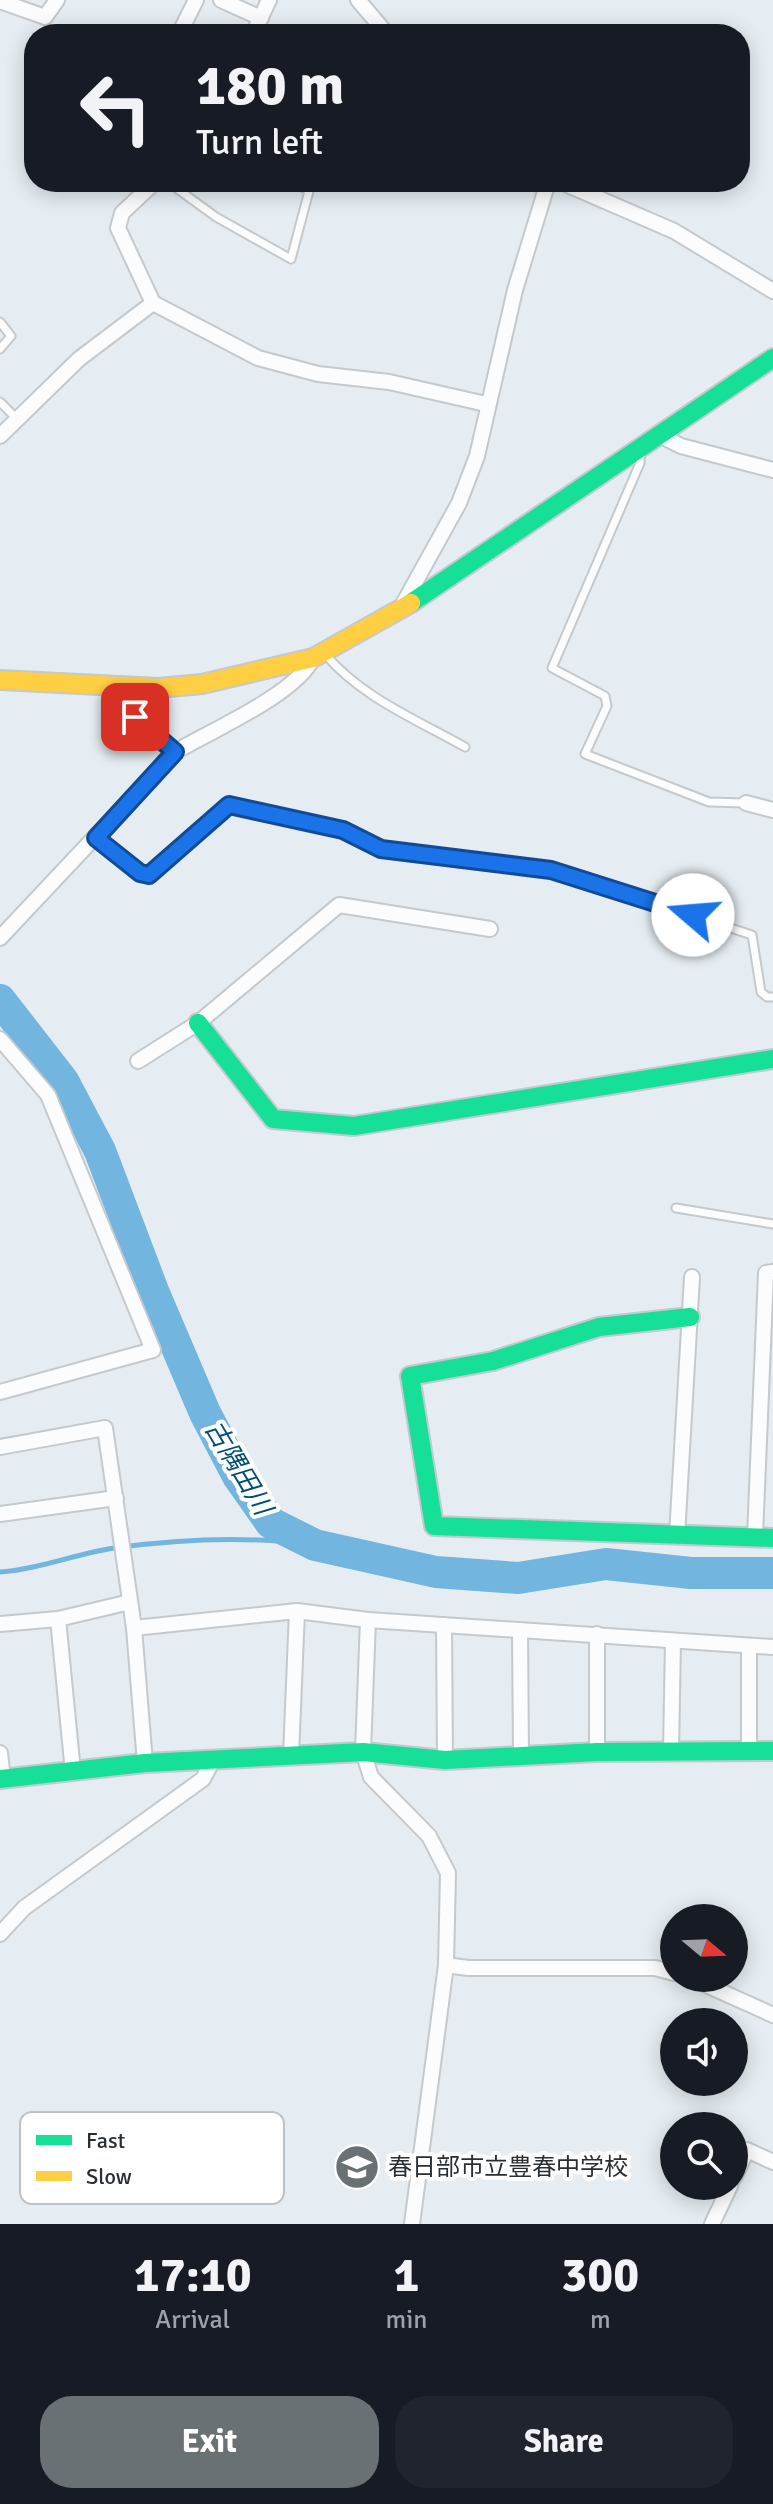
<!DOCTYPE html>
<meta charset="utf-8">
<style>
:root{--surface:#171b24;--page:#20242c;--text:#f1f3f6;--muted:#9ea1a6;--accent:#6a7175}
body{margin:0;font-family:Signika,"Noto Sans JP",sans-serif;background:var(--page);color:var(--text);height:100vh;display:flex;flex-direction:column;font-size:30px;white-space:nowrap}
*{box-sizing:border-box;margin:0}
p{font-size:26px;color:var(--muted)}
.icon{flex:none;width:44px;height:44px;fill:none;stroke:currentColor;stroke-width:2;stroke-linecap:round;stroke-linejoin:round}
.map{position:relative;height:2224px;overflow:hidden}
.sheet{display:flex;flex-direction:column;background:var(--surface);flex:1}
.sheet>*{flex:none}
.banner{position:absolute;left:24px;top:24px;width:726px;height:168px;border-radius:32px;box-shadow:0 4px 20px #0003;background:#171b24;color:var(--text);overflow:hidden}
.needle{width:52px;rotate:109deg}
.buttons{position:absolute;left:660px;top:1904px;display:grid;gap:16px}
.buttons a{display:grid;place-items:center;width:88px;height:88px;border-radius:50%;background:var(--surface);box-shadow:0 4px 20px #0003;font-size:40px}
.pin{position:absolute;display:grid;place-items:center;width:68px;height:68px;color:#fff;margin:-34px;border-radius:16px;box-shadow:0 4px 12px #0006}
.me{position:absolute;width:88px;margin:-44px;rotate:288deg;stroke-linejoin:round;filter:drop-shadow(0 0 6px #0008)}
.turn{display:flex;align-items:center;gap:28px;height:168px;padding:0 40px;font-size:36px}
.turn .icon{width:104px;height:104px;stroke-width:2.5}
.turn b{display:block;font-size:56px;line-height:68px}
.eta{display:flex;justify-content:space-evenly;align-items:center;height:136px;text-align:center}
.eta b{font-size:48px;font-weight:700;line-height:56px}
.action{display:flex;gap:16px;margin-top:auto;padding:16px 40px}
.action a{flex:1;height:92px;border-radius:32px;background:var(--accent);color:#fff;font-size:32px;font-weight:700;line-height:92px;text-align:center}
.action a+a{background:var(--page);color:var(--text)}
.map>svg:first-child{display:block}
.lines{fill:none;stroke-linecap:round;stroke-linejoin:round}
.stream{stroke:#72b5de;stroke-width:5}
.river{stroke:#72b5de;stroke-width:32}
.lane-casing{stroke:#c3c9cd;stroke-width:11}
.street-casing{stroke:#c3c9cd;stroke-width:18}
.fast-casing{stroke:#c3c9cd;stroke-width:22}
.slow-casing{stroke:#c3c9cd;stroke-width:22}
.lane{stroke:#fbfcfd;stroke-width:7}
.street{stroke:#fbfcfd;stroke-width:14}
.fast{stroke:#16e098;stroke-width:18}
.slow{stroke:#ffcf43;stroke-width:18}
.route-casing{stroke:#114b97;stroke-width:20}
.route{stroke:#1a73e8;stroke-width:14}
.labels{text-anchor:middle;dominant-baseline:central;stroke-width:8;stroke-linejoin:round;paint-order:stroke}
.poi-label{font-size:24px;fill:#282e32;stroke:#fff;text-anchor:start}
.water-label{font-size:26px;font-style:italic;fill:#004e74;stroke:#fff}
.key{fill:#fff;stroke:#bec0c2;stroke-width:2}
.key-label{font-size:22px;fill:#282e32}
</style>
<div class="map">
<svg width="773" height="2224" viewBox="0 0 773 2224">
<rect width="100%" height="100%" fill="#e5edf2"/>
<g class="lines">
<path class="stream" d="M0 1572C40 1569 75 1554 114 1548 179 1539 250 1536 315 1545"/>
<polyline class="river" points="0,1000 63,1081 100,1151 153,1291 205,1413 238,1476 271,1523 315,1545 436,1572 518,1578 606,1564 691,1573 773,1573"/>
<g class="lane-casing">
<g id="lane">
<polyline points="168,182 216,217 291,259 309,191 292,182"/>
<polyline points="0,322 11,336 0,349"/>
<polyline points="0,402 17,419"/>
<polyline points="641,451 640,463 552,668 605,696 607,706 585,754 709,802 745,803"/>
<path d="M325 654C361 697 417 720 465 747"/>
<polyline points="96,838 140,873 149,875 229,805 343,830 381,849 551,870 752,935 761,992 767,997 773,997"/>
<polyline points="676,1208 773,1224"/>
</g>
</g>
<g class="street-casing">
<g id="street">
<polyline points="221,0 261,18"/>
<polyline points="358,0 387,34"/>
<polyline points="0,1 45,17 57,0"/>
<polyline points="179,34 196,0"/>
<polyline points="253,34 269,0"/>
<polyline points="155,182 122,213 118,228 153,303 258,358 318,374 389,382 486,404"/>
<polyline points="561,182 674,231 773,291"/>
<polyline points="0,436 79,359 153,303"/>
<polyline points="661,436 681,446 773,470"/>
<polyline points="402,606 459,503 477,456 515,290 548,182"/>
<path d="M175 752C212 730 295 695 313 658"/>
<polyline points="746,803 773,810"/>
<polyline points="0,938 175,752 115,699 113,687"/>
<polyline points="0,1039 48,1095 153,1350 0,1392"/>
<polyline points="138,1061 198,1023 339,905 490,929"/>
<polyline points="0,1447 105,1428 134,1628 145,1763"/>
<polyline points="0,1514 116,1498"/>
<polyline points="677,1536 692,1277"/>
<polyline points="755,1536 766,1273 773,1272"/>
<polyline points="58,1619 73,1772"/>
<polyline points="368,1620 363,1752 371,1777 429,1836 448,1873 446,1965 412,2224"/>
<polyline points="0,1624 58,1619 130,1602"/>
<polyline points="444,1625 445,1760"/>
<polyline points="134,1628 297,1611 368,1620 773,1647"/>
<polyline points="520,1630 521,1756"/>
<polyline points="597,1634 597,1752"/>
<polyline points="749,1646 749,1750"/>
<polyline points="671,1752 673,1641"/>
<polyline points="0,1753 3,1778"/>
<polyline points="291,1756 297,1611"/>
<polyline points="0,1934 24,1908 203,1779 213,1760"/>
<polyline points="446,1965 468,1968 655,1968 674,1973"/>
<polyline points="691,1978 773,2015"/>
<polyline points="734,2178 747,2150 773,2162"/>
<polyline points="712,2224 730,2186"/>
</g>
</g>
<g class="fast-casing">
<g id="fast">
<polyline points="411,603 773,358"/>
<polyline points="198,1023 273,1119 354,1126 773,1059"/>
<polyline points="690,1317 599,1327 493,1361 410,1376 434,1526 773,1538"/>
<polyline points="0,1779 145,1763 363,1752 445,1760 597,1752 773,1751"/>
</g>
</g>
<g class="slow-casing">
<polyline id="slow" points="0,680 158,688 202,684 313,658 411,603"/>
</g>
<use href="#lane" class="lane"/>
<use href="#street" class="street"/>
<use href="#fast" class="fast"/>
<use href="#slow" class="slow"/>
</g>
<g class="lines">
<g class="route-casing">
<polyline id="route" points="135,717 175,752 96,838 140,873 149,875 229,805 343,830 381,849 551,870 693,915"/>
</g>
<use href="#route" class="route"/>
</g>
<defs>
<g id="school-disc" transform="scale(2.3)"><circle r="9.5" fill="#6a7175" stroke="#fff"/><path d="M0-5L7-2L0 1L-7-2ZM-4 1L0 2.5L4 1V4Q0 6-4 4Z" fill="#fff"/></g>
</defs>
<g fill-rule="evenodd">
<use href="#school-disc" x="357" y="2167"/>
</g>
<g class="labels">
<g class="poi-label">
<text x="388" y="2167">春日部市立豊春中学校</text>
</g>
<g class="water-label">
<text transform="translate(238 1468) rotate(59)">古隅田川</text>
</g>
</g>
<rect x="20" y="2112" width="264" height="92" rx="12" class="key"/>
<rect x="36" y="2135" width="36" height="10" fill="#16e098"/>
<rect x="36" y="2171" width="36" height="10" fill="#ffcf43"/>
<g class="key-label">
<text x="86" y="2148">Fast</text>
<text x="86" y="2184">Slow</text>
</g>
</svg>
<div class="buttons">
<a><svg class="needle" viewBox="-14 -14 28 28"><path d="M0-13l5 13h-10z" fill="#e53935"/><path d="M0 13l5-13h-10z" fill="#9ea1a6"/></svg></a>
<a><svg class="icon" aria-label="sound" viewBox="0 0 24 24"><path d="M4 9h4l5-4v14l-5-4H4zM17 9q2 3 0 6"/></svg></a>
<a><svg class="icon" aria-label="search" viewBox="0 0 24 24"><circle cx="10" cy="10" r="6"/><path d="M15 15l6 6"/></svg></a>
</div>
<div class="pin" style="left:135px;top:717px;background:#d93025"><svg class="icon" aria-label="arrive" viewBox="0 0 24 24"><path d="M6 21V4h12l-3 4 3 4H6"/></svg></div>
<svg class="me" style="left:693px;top:915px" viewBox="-20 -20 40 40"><circle r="19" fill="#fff"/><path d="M0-13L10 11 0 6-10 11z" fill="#1a73e8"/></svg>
<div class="banner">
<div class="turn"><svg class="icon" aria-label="left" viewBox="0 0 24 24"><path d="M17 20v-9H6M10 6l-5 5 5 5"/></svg><div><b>180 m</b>Turn left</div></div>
</div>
</div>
<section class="sheet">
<div class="eta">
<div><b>17:10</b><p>Arrival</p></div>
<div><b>1</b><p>min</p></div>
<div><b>300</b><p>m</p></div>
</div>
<div class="action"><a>Exit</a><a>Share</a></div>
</section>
